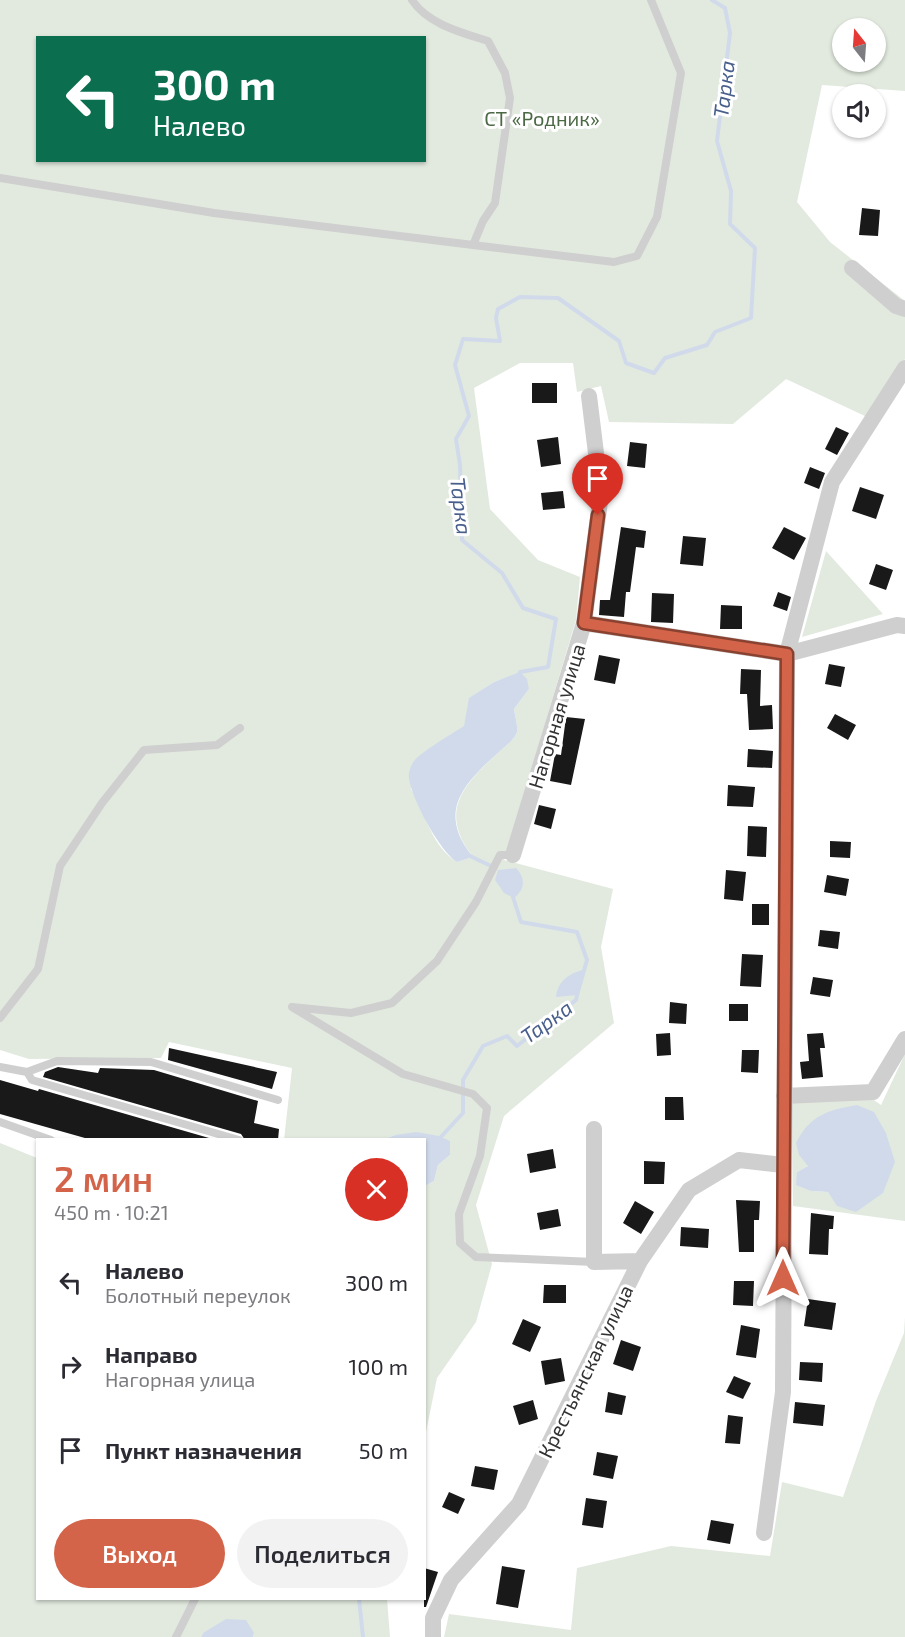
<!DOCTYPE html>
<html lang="ru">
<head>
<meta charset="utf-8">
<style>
  :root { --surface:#fff; --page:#f2f2f3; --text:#2b2b33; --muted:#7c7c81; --accent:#d3644a }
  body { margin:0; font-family:"Exo 2",sans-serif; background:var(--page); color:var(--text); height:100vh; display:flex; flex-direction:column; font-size:22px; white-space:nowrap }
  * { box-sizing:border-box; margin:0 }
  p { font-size:20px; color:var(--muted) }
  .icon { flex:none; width:33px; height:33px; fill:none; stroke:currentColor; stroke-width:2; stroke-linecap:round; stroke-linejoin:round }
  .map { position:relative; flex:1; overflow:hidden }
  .drawer { position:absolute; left:36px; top:1138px; width:390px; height:462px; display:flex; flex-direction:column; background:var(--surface); border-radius:0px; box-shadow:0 2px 4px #0004 }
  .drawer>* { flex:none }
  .guide { position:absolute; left:36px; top:36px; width:390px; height:126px; border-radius:0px; box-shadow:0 2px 4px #0004; background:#0b6e4f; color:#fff; overflow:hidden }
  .needle { width:39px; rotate:343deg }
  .tools { position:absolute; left:832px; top:18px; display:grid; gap:12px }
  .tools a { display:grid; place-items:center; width:54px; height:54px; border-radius:50%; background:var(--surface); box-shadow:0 2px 4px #0004; font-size:30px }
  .pin { position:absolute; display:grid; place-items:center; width:51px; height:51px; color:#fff; margin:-62px -26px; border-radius:50% 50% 50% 0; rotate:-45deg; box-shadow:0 0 6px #0007 }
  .pin .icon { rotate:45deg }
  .me { position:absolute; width:66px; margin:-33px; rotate:0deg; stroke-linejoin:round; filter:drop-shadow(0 0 4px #0008) }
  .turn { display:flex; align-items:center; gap:21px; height:126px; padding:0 18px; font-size:27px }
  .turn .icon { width:78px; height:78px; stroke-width:2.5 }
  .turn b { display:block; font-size:42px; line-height:51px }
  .round { display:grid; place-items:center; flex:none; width:63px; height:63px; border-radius:32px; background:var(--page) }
  .summary { display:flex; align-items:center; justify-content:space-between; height:102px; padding:0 18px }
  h1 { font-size:36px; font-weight:600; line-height:45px; color:var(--accent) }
  .action { display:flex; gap:12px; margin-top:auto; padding:12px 18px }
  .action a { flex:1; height:69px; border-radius:36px; background:var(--accent); color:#fff; font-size:24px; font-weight:600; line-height:69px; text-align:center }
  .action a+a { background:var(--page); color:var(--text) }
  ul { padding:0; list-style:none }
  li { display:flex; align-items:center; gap:18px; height:84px; padding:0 18px }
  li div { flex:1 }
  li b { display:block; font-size:22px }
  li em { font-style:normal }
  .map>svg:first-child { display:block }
  .green { fill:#e2eadf; fill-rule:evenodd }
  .water { fill:#d1daea }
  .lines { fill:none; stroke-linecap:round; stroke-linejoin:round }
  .stream { stroke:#d1daea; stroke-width:4 }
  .building { fill:#191919 }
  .service { stroke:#cfcfcf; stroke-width:8 }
  .minor { stroke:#cfcfcf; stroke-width:16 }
  .route-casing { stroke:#894130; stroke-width:15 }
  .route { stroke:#d3644a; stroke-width:10 }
  .labels { text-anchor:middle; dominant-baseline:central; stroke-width:6; stroke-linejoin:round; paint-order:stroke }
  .park-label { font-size:20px; fill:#4b6944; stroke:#fff }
  .street-label { font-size:20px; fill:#323232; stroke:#fff }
  .water-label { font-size:21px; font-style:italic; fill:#485f8c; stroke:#fff }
</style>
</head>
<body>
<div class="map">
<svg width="905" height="1637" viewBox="0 0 905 1637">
  <rect width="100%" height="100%" fill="#fff"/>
  <!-- green -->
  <path class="green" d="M0,0H905V91L822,85L797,202L830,242L905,301V359L867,417L786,379L733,424L609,422L601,386L577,392L573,363H520L474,388L490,509L538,560L580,577L576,620L504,860L613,889L601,947L614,1023L504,1116L476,1205L492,1264L476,1322L437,1378L425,1437V1186L434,1181L438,1165L450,1155L449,1141L395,1135L382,1140H284L292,1068L169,1042L161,1058L29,1059L0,1050ZM843,28H876V62H843ZM38,38H424V160H38ZM505,678L529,689L514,709C515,716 518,726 517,732C514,741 504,747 498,753C463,785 438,812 473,857L457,862C432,847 425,813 411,789L429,751L465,726L470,698L494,682Z
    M826,551L883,614L802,637Z
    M905,1054V1221L793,1206L792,1102L871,1098L881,1105ZM808,1166L856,1212L828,1192L811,1191L797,1172Z
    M0,1143L37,1158L38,1599H387L390,1637H253L254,1633H203L201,1637H0Z
    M905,1317V1637H444L449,1614L571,1630L577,1568L671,1546L770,1556L782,1482L843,1497L876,1401L904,1333Z"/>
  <!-- water -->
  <path class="water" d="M520,672L527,679L529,689L514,709C515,716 518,726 517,732C514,741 504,747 498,753C462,785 437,813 473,857L457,862C440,852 411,798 409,778C408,773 411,765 414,761C421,752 453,733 464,726L469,698L494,682Z
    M516,868C526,878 525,890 514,898L504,893L495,880L498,870Z
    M585,969L577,995L556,997C558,980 569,974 585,969Z
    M857,1105L874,1112L886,1133L895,1162L883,1193L856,1212L837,1206L828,1192L811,1191L796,1185L797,1172L808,1166L799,1155L796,1143C810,1115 828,1110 857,1105Z
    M416,1132L439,1136L450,1141V1155L438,1165L434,1181L425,1186L424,1140H382L395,1135Z
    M226,1619L246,1620L254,1633L253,1637H201L203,1633Z"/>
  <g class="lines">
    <!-- stream -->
    <path class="stream" d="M519,677L520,672L548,667L556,619L523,608L502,573L462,540L460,465L456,439L469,416L455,365L463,339L500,341L496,318L498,309L520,297L558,298L619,341L626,363L654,373L665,358L707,345L715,332L751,318L755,248L730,224L731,191L717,141L730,33L725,8L712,0
      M470,856L493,867
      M438,1140L463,1113V1080L483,1046L507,1036L517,1046L576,1000L577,995L587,960L577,932L521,922L512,894
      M359,1599L363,1637"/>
  </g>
  <!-- building -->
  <path class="building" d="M862,208L880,210L878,236L859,235Z
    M532,383H557V403H532Z
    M836,427L849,433L837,455L825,449Z
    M558,437L561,464L541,467L537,440Z
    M630,442L647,444L645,468L627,466Z
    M810,467L825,473L819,489L804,483Z
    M860,487L884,495L876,519L852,511Z
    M563,491L565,508L543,510L541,493Z
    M621,527L646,531L644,548L636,547L630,592H626L624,617L599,615L600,600H610Z
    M784,527L806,538L794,560L772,548Z
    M683,536L706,538L703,566L680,564Z
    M876,564L893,570L886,590L869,584Z
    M778,592L791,597L787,611L773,606Z
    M652,593L674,594L673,623L651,622Z
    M721,605L742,606V629H720Z
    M599,655L620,659L615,684L594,680Z
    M829,664L845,667L841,687L825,684Z
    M741,669L761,670L760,706L772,705L773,729L749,730L747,694H740Z
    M835,714L856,725L848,740L827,728Z
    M566,717L585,719L571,785L550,781L555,754L561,755Z
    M748,749L773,751L772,768L747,767Z
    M728,785L755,787L753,807L727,806Z
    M539,805L556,809L551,829L534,824Z
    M748,826L767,827L766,857L747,856Z
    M830,841L851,842L850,858L830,857Z
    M726,870L746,872L743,901L724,899Z
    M827,875L849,879L846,896L824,892Z
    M752,904H769V925H752Z
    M820,930L840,932L838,949L818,946Z
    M742,954L763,955L761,987L740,986Z
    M813,977L833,980L830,997L810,994Z
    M670,1002L687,1004L686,1024L669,1023Z
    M729,1004H748V1021H729Z
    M670,1033L671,1055L657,1056L656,1034Z
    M823,1033L825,1048H820L823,1077L802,1079L800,1062L809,1061L807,1034Z
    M169,1048L277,1072L272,1089L168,1060Z
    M742,1050H759L758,1073L741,1072Z
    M58,1067L98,1073L100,1068L154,1070L258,1101L254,1123L279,1129L278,1140H245L241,1134L43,1077L45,1072Z
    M0,1080L38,1091L39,1089L216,1140H92L0,1114Z
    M665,1097H683L684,1120H665Z
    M553,1149L556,1168L530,1173L527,1154Z
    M644,1161L665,1162L664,1184H644Z
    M736,1200L760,1201L759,1220H754V1252H739Z
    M635,1201L654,1212L641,1234L623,1223Z
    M558,1209L561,1226L540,1230L537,1213Z
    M811,1213L834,1216L833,1229H829L828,1255L809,1254Z
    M681,1227L709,1229L708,1248L680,1246Z
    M734,1281H754L753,1306L733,1305Z
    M544,1285H566V1303H543Z
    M808,1299L836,1303L832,1330L804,1326Z
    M523,1319L541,1327L530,1352L512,1344Z
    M741,1325L760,1329L756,1358L736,1355Z
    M621,1340L641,1347L633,1371L613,1364Z
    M561,1358L565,1381L545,1385L541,1361Z
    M800,1362L823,1363L822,1382L799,1380Z
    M734,1376L751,1383L743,1399L726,1392Z
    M608,1392L626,1396L622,1415L605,1412Z
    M533,1400L538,1419L519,1425L513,1406Z
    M795,1402L825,1405L823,1426L793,1423Z
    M728,1415L743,1417L740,1444L725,1443Z
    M597,1452L618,1456L613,1479L593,1475Z
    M475,1466L498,1470L494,1490L471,1486Z
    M449,1492L465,1499L458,1514L442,1507Z
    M586,1498L607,1501L603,1528L582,1525Z
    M711,1520L734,1524L730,1544L707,1540Z
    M502,1566L525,1570L518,1608L496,1604Z
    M424,1568L438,1572L426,1607H424Z"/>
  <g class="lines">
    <!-- service -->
    <path class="service" d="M0,178L214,213L473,245L483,221L495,203L510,98L505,73L488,41C463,33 427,24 412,0
      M473,245L614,262L637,256L657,217L681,73L651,0
      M513,855H500L476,902L437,961L392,1003L351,1013L292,1007L403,1074L473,1094L487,1108L480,1156L459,1214L460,1243L476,1257L594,1262
      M0,1018L38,969L60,866L102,803L144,750L217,745L240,728
      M0,1067L27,1072L32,1080L239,1140
      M27,1072L57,1061L151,1062L278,1100
      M0,1122L51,1140
      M176,1637L195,1599"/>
    <!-- minor -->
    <path class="minor" d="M852,268L896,306L905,309
      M584,623L787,654L897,625L905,626
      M513,855L584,623L601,494L589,396
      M784,1096L873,1092L905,1039
      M594,1129V1262L640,1261
      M764,1533L783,1392L787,654L832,482L905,368
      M433,1637V1618L451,1580L519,1504L640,1261L689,1190L739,1160L783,1165"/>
  </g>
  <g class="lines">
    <!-- route casing -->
    <g class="route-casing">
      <path id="route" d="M598,515L584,623L787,654L783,1278"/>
    </g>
    <!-- route -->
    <use href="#route" class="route"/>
  </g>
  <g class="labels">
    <!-- park labels -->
    <g class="park-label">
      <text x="542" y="118">СТ «Родник»</text>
    </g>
    <!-- street labels -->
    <g class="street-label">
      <text transform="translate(556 716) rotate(-73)">Нагорная улица</text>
      <text transform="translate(585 1371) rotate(-64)">Крестьянская улица</text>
    </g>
    <!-- water labels -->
    <g class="water-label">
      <text transform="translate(723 89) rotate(-83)">Тарка</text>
      <text transform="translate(462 506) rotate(83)">Тарка</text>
      <text transform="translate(546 1021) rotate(-36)">Тарка</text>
    </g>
  </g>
</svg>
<div class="tools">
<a><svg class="needle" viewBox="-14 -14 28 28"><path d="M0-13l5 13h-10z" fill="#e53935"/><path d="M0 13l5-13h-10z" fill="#7c7c81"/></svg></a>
<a><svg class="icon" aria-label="sound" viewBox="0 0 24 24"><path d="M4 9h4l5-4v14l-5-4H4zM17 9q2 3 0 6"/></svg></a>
</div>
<div class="pin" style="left:598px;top:515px;background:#d93025"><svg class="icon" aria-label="arrive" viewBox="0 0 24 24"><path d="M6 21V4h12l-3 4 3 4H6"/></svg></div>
<svg class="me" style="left:783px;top:1278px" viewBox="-20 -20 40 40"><path d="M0-17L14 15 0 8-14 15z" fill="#d3644a" stroke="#fff" stroke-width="4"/></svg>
<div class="guide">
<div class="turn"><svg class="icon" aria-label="left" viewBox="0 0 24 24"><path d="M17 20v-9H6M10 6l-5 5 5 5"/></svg><div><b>300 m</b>Налево</div></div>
</div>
<section class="drawer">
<div class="summary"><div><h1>2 мин</h1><p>450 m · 10:21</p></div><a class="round" style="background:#d93025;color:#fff"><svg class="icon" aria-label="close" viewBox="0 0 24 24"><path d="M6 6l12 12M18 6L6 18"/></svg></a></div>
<ul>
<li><svg class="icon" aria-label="left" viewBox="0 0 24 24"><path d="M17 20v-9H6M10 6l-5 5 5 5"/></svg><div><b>Налево</b><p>Болотный переулок</p></div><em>300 m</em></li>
<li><svg class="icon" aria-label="right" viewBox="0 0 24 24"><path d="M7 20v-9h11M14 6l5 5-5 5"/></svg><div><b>Направо</b><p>Нагорная улица</p></div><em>100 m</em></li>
<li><svg class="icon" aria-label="arrive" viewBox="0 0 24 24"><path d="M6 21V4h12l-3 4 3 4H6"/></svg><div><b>Пункт назначения</b></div><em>50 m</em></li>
</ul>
<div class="action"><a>Выход</a><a>Поделиться</a></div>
</section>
</div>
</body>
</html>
